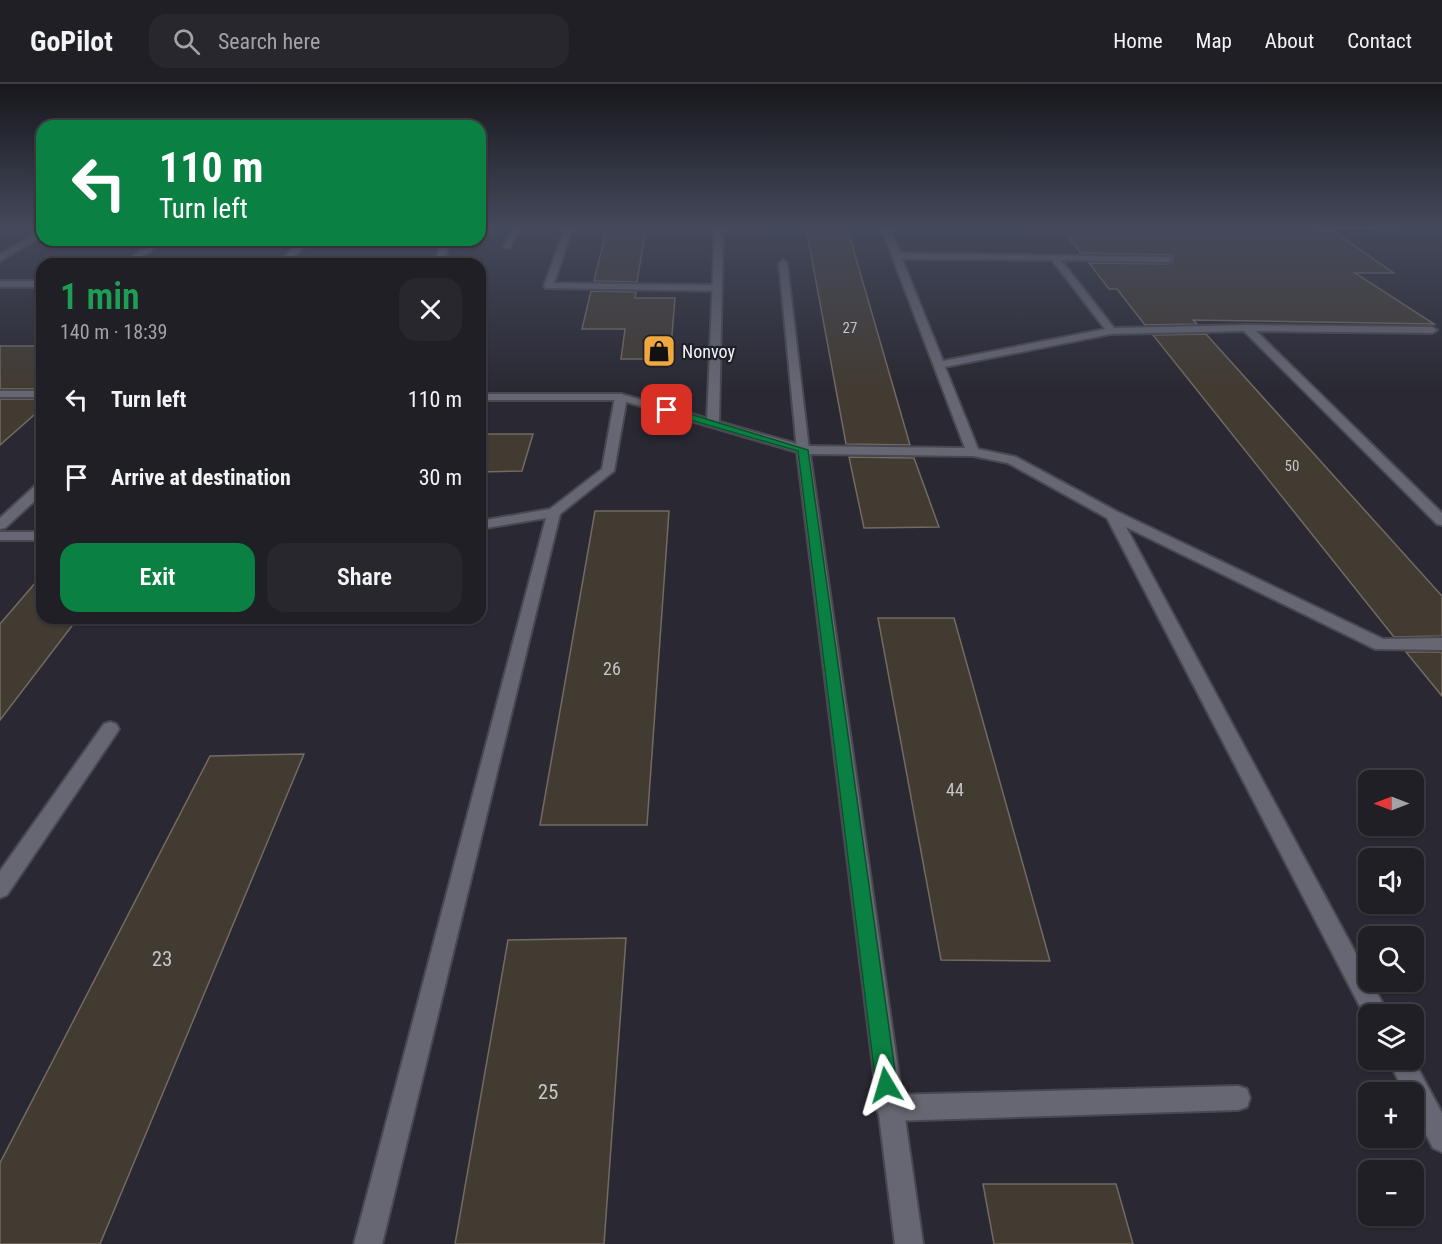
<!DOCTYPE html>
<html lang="en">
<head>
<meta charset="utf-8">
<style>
  :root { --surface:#201f26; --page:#28272e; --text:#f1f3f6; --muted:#a2a2a7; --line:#3d3d43; --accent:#0b8043 }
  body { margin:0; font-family:"Roboto Condensed",sans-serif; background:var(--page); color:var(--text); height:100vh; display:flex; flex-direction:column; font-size:22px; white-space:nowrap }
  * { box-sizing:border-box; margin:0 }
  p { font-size:20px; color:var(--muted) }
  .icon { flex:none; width:33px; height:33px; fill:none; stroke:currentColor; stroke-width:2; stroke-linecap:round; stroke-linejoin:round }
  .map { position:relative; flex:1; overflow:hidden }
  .side { position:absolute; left:36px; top:174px; width:450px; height:366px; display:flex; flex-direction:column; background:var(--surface); border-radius:18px; box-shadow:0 2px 4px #0004,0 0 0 2px var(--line) }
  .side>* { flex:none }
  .banner { position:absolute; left:36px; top:36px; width:450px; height:126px; border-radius:18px; box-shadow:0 2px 4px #0004,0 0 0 2px var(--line); background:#0b8043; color:#fff; overflow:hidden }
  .needle { width:39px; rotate:270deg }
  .fabs { position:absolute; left:1358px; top:686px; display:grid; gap:12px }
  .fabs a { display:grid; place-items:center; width:66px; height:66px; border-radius:12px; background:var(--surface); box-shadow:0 2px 4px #0004,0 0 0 2px var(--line); font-size:30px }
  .pin { position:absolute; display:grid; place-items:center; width:51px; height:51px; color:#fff; margin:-26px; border-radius:12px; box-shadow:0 3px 9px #0006 }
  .me { position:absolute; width:66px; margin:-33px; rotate:353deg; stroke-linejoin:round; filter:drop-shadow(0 0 4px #0008) }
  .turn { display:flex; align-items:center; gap:21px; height:126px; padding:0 24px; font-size:27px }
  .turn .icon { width:78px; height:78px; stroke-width:2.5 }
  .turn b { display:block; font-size:42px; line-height:51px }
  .round { display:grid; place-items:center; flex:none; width:63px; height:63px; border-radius:18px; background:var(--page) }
  .headline { display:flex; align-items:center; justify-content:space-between; height:102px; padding:0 24px }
  h1 { font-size:36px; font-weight:600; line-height:45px; color:#1e9e55 }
  .cta { display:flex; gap:12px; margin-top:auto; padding:12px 24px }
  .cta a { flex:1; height:69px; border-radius:18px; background:var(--accent); color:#fff; font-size:24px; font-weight:600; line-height:69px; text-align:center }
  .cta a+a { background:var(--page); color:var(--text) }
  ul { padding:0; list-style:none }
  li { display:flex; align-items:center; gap:18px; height:78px; padding:0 24px }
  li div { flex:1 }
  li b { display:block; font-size:22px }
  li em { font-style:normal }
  header { display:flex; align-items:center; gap:36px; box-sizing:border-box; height:84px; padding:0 30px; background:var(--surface); border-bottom:2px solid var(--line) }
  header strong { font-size:28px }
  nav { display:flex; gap:33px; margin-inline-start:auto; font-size:21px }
  .search { width:420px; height:54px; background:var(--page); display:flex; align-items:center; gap:15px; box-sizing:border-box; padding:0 21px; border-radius:18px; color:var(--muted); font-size:22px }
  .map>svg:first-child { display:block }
  .building { fill:#423b32; stroke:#736b61; stroke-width:1.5 }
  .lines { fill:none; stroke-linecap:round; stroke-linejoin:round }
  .service-casing { stroke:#494850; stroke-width:4 }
  .minor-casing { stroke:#494850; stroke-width:4 }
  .service { fill:#676773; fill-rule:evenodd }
  .minor { fill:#676773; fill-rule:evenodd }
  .route { fill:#0b8043; stroke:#07532c; stroke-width:1.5 }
  .labels { text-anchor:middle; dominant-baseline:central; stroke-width:4.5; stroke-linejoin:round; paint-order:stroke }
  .far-number-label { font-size:15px; fill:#c6c4c7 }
  .far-poi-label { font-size:18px; fill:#f2f2f9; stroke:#202029; text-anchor:start }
  .number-label { font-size:18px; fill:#c6c4c7 }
  .near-number-label { font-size:21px; fill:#c6c4c7 }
</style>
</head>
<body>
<header>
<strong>GoPilot</strong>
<div class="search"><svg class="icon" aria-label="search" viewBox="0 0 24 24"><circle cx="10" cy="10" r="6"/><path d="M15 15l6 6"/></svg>Search here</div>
<nav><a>Home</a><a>Map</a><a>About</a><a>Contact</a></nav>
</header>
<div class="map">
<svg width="1442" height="1160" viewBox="0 0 1442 1160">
  <rect width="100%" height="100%" fill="#2a2933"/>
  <!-- building -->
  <path class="building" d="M607,143H646L637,198L594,197Z
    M806,143H847L910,361L846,360Z
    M1060,143H1304L1315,147H1333L1394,189H1355L1434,240L1193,236L1197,240L1145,241L1117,205H1109L1089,179L1168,180L1173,178V171L1081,169Z
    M591,207L636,208L635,214H675L670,275H621L625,245H582Z
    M1206,250L1442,512V552L1394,553L1153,251Z
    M0,262H42V305H0Z
    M0,315H42V324L0,361Z
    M480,350H533L522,387L480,388Z
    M849,373L914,374L939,443L864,444Z
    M595,427H669L647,741H540Z
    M42,491V534H78L0,636V540Z
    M878,534H954L1050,877L941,876Z
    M1406,568H1442V612Z
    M304,670L100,1160H0V1079L210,672Z
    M626,854L604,1160H455L508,856Z
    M983,1100H1116L1133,1160H994Z"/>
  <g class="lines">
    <!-- service casing -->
    <g class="service-casing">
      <path id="service" d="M512,143H520L510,164H504Z
        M715,143H723L719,339L713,343L707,339Z
        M155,156H164L133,180H123Z
        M783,176L787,179L809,366L803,370L797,366L779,179Z
        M0,197H42V203H0Z
        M621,310L627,313L614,387L560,430L382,1160H354L546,434L480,445V437L550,425L602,385L615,313Z
        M42,399V410L5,444L0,445V434L37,400Z
        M0,448H42V456H0Z
        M110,638L116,640L119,645L116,650L7,811L0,814V787L104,640Z
        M1238,1002L1247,1005L1250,1014L1247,1023L1238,1026L889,1037L880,1033L876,1024L880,1015L889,1011Z"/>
    </g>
    <!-- minor casing -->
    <g class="minor-casing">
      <path id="minor" d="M565,143H573L554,199L717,201L722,204L717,207L546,204L544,202Z
        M881,143H889L900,169L1171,173V177L1168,178L1061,176L1114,244L1247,241L1432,243L1437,246L1432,249L1256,247L1442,429V441L1437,440L1244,247L1111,250L945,283L978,365L1016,373L1118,428L1383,555L1442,554V566L1375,565L1126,443L1368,892V897H1371L1388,930H1368V938L1107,434L1008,379L973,372L810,370L923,1160H895L797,368L620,316H480V310H621L804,362L965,364ZM902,175L1052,176L1105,245L943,277Z
        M1311,143H1399L1400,144L1396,146L1315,145Z
        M42,146V152L0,177V170Z
        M301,156H310L287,180H278Z
        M442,156H450L443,180H435Z
        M0,307H42V313H0Z
        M1388,975H1413L1442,1029V1068L1433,1064L1413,1025V1008H1404Z"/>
    </g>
    <!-- service -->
    <use href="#service" class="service"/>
    <!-- minor -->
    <use href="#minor" class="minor"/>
  </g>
  <!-- sky -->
  <linearGradient id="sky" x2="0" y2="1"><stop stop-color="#17171c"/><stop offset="0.47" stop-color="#44495b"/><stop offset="1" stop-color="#44495b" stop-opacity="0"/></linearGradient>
  <rect width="1442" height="305" fill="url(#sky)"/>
  <!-- route -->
  <path class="route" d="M663,324H670L808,366L897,1001L894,1008L886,1011L879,1008L876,1001L798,367L663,328Z"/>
  <!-- icons -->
  <defs>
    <g id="shop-square" transform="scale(1.725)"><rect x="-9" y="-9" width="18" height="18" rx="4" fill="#efa73e" stroke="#202029"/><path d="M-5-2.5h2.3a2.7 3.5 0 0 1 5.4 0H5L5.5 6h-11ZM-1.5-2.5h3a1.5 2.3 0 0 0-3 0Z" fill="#111"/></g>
  </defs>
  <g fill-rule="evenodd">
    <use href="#shop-square" x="659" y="267"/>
  </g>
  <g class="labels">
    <!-- far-number labels -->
    <g class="far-number-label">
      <text x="850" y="244">27</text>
      <text x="1292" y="382">50</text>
    </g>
    <!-- far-poi labels -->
    <g class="far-poi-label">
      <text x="682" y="267">Nonvoy</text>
    </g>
    <!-- number labels -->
    <g class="number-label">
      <text x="612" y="584">26</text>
      <text x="955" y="705">44</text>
    </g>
    <!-- near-number labels -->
    <g class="near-number-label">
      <text x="162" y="875">23</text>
      <text x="548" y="1008">25</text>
    </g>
  </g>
</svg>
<div class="fabs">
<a><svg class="needle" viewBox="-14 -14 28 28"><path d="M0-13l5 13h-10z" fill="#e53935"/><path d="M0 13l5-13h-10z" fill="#a2a2a7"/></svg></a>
<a><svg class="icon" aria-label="sound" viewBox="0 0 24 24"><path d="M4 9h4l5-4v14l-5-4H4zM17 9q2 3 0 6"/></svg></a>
<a><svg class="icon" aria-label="search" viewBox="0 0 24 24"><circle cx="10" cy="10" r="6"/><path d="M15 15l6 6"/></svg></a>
<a><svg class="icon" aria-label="layers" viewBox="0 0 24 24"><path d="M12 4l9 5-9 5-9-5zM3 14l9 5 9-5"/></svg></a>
<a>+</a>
<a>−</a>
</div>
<div class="pin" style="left:667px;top:326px;background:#d93025"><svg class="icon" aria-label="arrive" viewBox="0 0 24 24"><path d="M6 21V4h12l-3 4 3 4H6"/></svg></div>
<svg class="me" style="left:886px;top:1001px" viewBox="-20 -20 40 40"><path d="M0-17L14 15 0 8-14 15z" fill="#0b8043" stroke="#fff" stroke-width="4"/></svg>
<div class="banner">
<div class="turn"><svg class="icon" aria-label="left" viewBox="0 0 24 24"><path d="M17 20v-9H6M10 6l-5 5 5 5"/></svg><div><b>110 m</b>Turn left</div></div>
</div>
<section class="side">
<div class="headline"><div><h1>1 min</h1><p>140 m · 18:39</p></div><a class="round"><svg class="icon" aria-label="close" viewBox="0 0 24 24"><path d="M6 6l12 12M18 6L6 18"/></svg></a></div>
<ul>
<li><svg class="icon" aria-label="left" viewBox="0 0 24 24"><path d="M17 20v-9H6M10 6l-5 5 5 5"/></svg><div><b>Turn left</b></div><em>110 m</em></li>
<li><svg class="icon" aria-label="arrive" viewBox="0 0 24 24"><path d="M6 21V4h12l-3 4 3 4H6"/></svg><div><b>Arrive at destination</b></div><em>30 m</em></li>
</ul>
<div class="cta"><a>Exit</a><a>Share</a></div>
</section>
</div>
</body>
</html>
